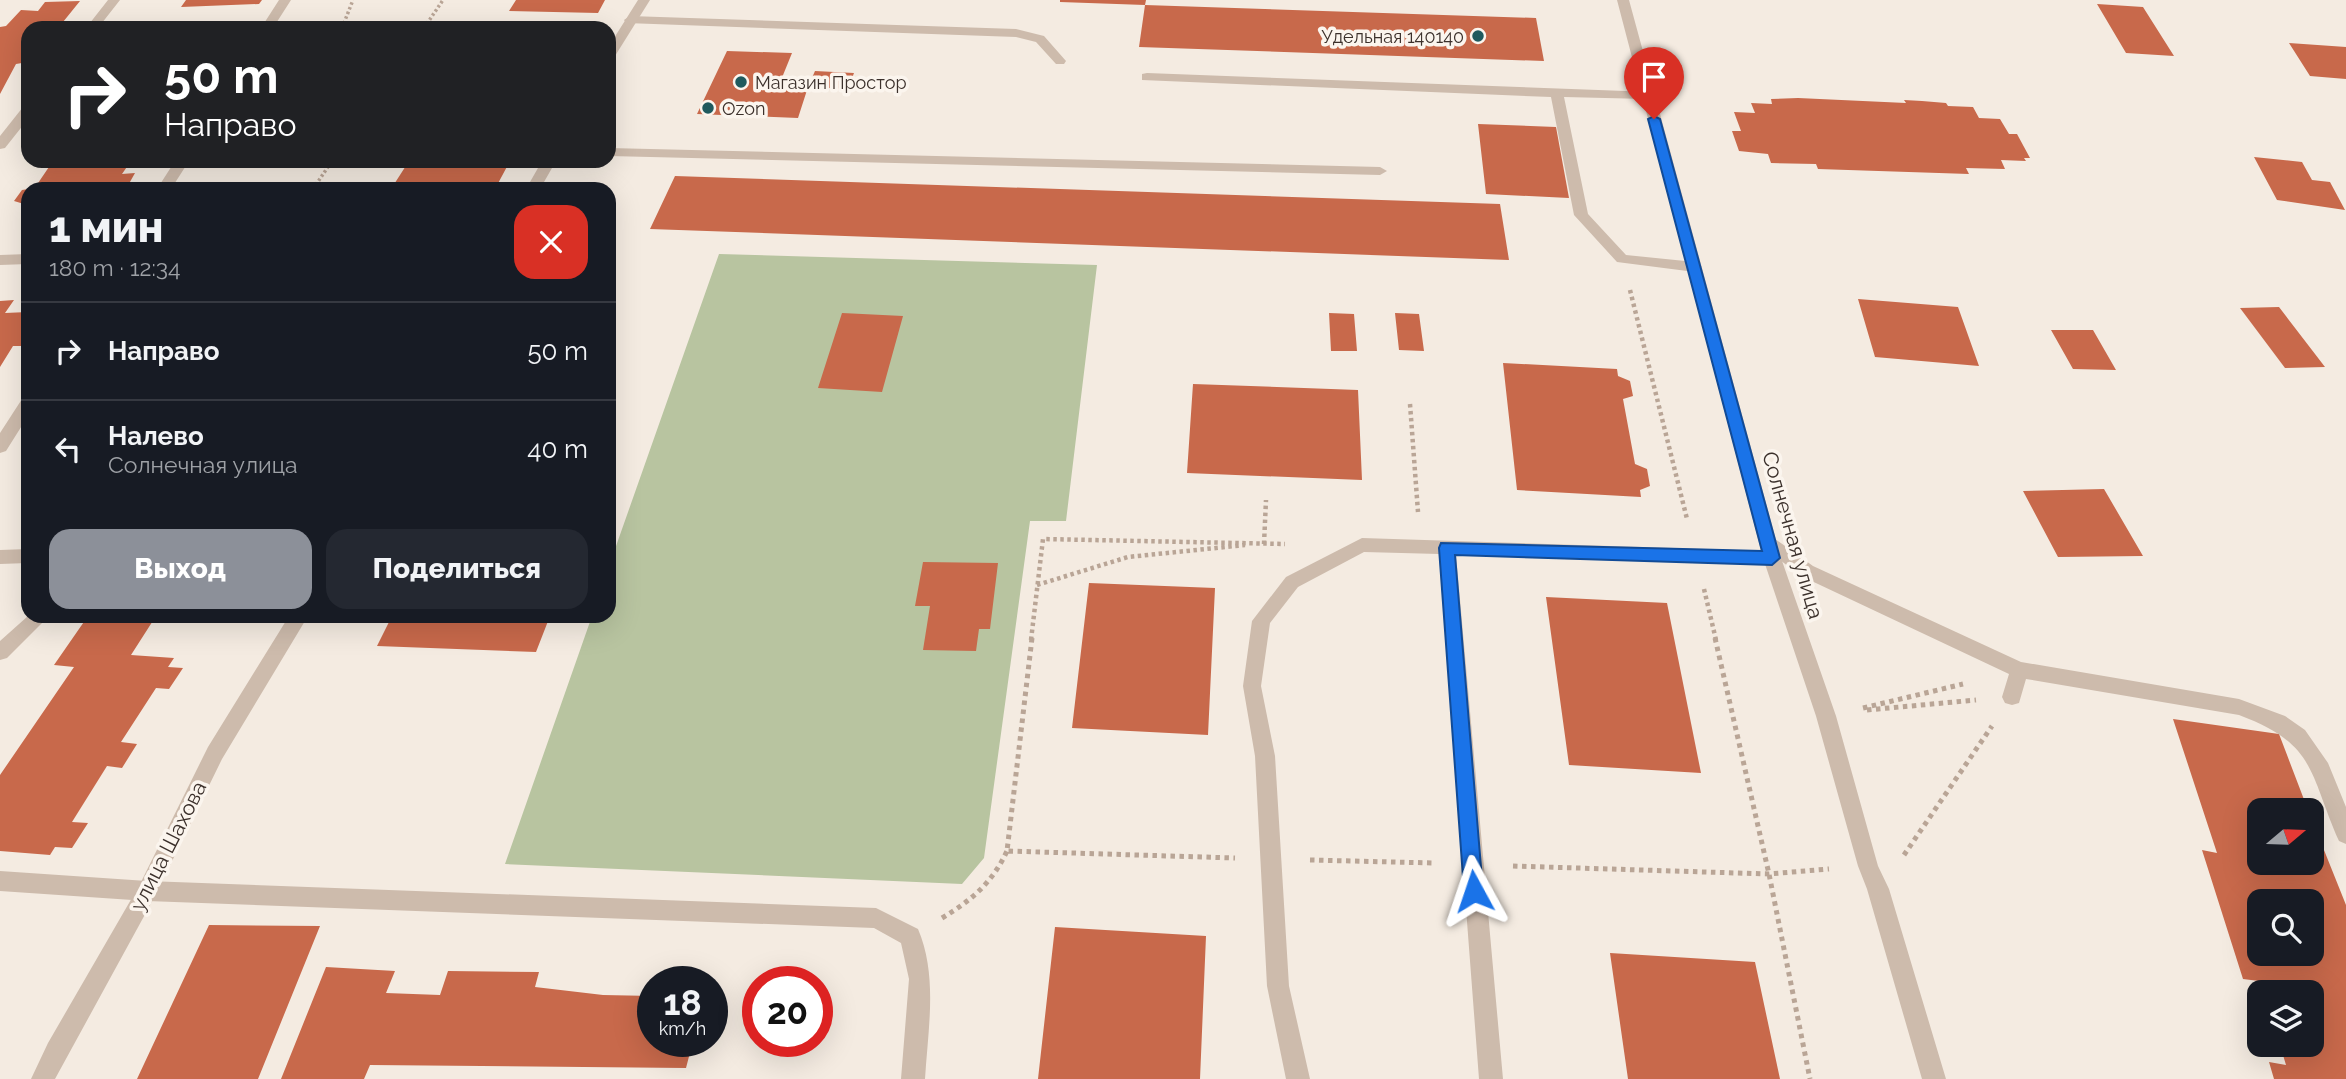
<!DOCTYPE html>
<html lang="ru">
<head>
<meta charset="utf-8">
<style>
  :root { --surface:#171b24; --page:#242831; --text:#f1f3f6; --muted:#9ea1a6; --line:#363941; --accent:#8c9099 }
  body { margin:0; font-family:Raleway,sans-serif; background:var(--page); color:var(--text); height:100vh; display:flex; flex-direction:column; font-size:26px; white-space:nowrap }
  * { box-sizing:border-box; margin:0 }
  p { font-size:23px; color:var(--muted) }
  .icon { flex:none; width:38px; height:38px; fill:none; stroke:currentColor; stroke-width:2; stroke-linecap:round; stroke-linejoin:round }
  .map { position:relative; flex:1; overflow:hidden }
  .sheet { position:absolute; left:21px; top:182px; width:595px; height:441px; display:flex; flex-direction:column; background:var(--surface); border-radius:21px; box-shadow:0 7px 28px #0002 }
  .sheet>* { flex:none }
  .guide { position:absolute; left:21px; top:21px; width:595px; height:147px; border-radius:21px; box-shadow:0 7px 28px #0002; background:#202124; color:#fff; overflow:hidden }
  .needle { width:46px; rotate:71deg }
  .tools { position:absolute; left:2247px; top:798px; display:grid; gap:14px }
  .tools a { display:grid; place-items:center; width:77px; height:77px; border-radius:14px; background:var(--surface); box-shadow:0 7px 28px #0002; font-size:35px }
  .speed { position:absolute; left:637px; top:966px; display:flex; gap:14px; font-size:35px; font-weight:700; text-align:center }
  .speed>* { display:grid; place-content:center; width:91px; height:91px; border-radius:50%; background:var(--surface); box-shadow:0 7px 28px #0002; line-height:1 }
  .speed small { font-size:18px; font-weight:400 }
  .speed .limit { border:10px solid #d22; background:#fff; color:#111 }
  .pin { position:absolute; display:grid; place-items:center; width:60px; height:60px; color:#fff; margin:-72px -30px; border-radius:50% 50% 50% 0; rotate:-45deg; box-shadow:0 0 7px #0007 }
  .pin .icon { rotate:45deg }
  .me { position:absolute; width:77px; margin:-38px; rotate:355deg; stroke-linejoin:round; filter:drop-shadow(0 0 5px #0008) }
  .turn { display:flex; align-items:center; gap:24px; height:147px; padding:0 28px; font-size:32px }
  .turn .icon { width:91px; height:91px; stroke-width:2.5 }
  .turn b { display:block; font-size:49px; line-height:60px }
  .round { display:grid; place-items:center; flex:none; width:74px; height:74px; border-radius:21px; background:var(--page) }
  .overview { display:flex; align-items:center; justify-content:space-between; height:119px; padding:0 28px }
  h1 { font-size:42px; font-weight:800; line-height:52px }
  .primary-button { display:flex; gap:14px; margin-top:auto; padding:14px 28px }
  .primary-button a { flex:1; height:80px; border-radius:21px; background:var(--accent); color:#fff; font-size:28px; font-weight:800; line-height:80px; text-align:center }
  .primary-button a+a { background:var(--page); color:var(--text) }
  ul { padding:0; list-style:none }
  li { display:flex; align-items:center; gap:21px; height:98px; padding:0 28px; border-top:2px solid var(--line) }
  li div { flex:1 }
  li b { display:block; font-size:26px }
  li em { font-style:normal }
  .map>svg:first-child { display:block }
  .green { fill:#b8c4a0 }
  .building { fill:#c8694b; fill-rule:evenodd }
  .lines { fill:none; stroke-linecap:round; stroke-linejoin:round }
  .path-far2 { stroke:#b9a596; stroke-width:3.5; stroke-dasharray:2.5 2.5; stroke-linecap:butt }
  .path-far1 { stroke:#b9a596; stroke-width:4.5; stroke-dasharray:3.5 3.5; stroke-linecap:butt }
  .path { stroke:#b9a596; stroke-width:5; stroke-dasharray:4.5 4.5; stroke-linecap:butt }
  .lane { fill:#cdbbac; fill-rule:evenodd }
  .street { fill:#cdbbac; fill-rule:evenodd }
  .route { fill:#1a73e8; stroke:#114b97; stroke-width:2 }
  .poi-dot { fill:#1f5a5e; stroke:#fbf5ee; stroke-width:2.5 }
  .labels { text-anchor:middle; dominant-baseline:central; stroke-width:7; stroke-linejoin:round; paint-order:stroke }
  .far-poi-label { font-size:18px; fill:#3b302b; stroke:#fbf5ee; text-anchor:start }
  .street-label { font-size:21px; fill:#3b302b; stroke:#fbf5ee }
</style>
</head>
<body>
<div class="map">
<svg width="2346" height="1079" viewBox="0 0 2346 1079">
  <rect width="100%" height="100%" fill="#f4ebe1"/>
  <!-- green -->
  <path class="green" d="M719,254L1097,265L1066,521H1030L984,858L962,884L505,864L592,616H609V566Z"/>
  <!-- building -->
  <path class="building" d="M186,0H262L259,4L181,7Z
    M516,0H605L598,13L509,11Z
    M1060,0H1146L1145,5L1536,18L1544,61L1139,47L1145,5L1060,2Z
    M80,1L63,22L28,28V45L24,52H28V62L16,64L0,94V27L6,26L21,10L38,11L45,2Z
    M2097,4L2143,7L2174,56L2126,53Z
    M2289,43L2346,47V79L2310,76Z
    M727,51L792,53L779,85L808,87L798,118L697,114Z
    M815,71L854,73L848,89L808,87Z
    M1798,98L1906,103L1904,100L1922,101L1946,103L1948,106L1973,107L1979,118L2000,119L2009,134H2017L2030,158H2024L2026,161L2001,160L2005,169L1966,168L1969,174L1818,169L1816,164L1771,163L1768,154L1739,151L1732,131H1741L1734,112L1755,113L1751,103L1772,104L1771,99Z
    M1478,124L1556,127L1569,198L1486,194Z
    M2254,157L2302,162L2312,180L2330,182L2345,210L2277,200Z
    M53,161H131L122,174L135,173L126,189H34Z
    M409,161H510L495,189H391Z
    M675,176L1500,204L1509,260L650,229Z
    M28,189V208H21L24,204L14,201L22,190Z
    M1858,299L1958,307L1979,366L1875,357Z
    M14,300L5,313L28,312V342L26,346H13L0,367V301Z
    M2279,307L2325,367L2285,368L2240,308Z
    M842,313L903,316L882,392L818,388Z
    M1329,313L1354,314L1357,351H1331Z
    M1395,313L1419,314L1424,351L1399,350Z
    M2051,330H2093L2116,370L2073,369Z
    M1503,363L1617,369L1618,376L1630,381L1633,396L1623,399L1635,464L1647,469L1650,486L1640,490L1641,497L1517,490Z
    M1193,384L1358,390L1362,480L1187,473Z
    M2104,489L2143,556L2058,557L2023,491Z
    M923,562L998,563L990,629H979L976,651L923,650L930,606H915Z
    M1089,583L1215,588L1208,735L1072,728Z
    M1546,597L1667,603L1701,773L1569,765Z
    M88,616H156L131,655L174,658L168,667L183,668L169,689L156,688L121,742L137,744L122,768L107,766L72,822L88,823L72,848L55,847L50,855L0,851V775L74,667L54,665Z
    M392,616H550L536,652L377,646Z
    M2173,719L2279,734L2308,810H2259V863H2312V820L2346,905V1079H2274L2269,1062L2286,1065L2280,1045H2312V992H2262L2259,981L2243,979L2202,850L2217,853ZM2259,901H2312V954H2259Z
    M209,925L320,926L258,1079H137Z
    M1055,927L1206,936L1200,1079H1038Z
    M1610,953L1755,962L1780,1079H1628Z
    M326,967L395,971L386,993L440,995L448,971L539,972L535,987L603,995L653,996V1041H693L686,1068L370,1065L364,1079H281Z
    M712,997H722L716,1033H712Z"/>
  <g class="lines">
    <!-- path-far2 -->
    <path class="path-far2" d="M342,28L353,0
      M424,28L443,0
      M313,189L332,161"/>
    <!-- path-far1 -->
    <path class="path-far1" d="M1630,290L1687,519
      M1410,404L1418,512
      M1264,544L1266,500
      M1037,585L1128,557L1245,545
      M1704,589L1716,640
      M1031,640L1043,539L1285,544"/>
    <!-- path -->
    <path class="path" d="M1032,638L1007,851L1235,858
      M1715,638L1769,874L1810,1079
      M1863,708L1963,684
      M1867,710L1976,700
      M1904,855L1992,726
      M1310,860L1434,863
      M1513,866L1769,874L1829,869
      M942,918C972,900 992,883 1007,851"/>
    <!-- lane -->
    <path class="lane" d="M279,0H291L273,28H261Z
      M630,16L1016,29L1044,36L1066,61L1064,64H1056L1036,42L1016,37L626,23L624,20Z
      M1147,73L1652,92V98L1647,99L1564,97L1588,214L1626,255L1695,262L1702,267L1695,272L1617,262L1574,215L1551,97L1142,80V74Z
      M609,148L1380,167L1387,171L1380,175L609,156Z
      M175,161H189L171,189H157Z
      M28,254V264L0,265V255Z
      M28,397V416L6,451L0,453V433L22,399Z
      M1768,534L1813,566L2021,662L2239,699L2285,716L2305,730L2328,763L2346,807V844L2339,841C2309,774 2317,744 2239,715L2026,679L2019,703L2012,705L2005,703L2002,697L2009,674L1801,576L1780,560L1772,565L1456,555L1503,1079H1479L1439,554L1364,552L1298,587L1270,623L1261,686L1275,756L1289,986L1310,1079H1286L1267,986L1255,756L1243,686L1252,621L1286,577L1362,538L1768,551L1759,541L1762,536Z
      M28,549V563L0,564V550Z
      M28,616H49L7,658L0,660V641Z
      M0,871L147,881L876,908L918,929C938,976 928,1029 925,1079H901L909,979L901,943L874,928L147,901L0,891Z"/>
    <!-- street -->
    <path class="street" d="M108,0H120L98,28H86Z
      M638,0H650L615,56L609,60V46Z
      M1617,0H1629L1781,558L1836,716L1878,866L1889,889L1946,1079H1922L1867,889L1858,866L1816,716L1763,558Z
      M28,106V119L5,148L0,149V136L23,107Z
      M542,161H556L540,189H526Z
      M289,616H308L222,759L154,898L55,1079H31L48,1043L140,884L208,747Z"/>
  </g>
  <!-- route -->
  <path class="route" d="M1654,116L1660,119L1780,558L1772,565L1455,555L1483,891L1480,898L1474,900L1467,898L1464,891L1439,548L1441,543L1762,551L1648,119Z"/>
  <!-- markers -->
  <g class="poi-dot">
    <circle cx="1478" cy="36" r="7"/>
    <circle cx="741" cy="82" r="7"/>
    <circle cx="708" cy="108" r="7"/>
  </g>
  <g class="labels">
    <!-- far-poi labels -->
    <g class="far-poi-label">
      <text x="1464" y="36" text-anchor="end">Удельная 140140</text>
      <text x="755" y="82">Магазин Простор</text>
      <text x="722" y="108">Ozon</text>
    </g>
    <!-- street labels -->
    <g class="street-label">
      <text transform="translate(1793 535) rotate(74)">Солнечная улица</text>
      <text transform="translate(168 846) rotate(-63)">улица Шахова</text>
    </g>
  </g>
</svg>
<div class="tools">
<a><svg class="needle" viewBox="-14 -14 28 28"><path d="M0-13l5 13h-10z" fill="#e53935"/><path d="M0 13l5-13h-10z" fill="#9ea1a6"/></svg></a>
<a><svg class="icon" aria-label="search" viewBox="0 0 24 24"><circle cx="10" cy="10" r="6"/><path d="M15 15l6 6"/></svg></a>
<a><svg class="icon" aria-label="layers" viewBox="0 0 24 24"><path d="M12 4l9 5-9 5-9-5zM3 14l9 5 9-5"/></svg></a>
</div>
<div class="speed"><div>18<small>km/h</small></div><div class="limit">20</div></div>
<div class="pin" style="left:1654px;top:119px;background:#d93025"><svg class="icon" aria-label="arrive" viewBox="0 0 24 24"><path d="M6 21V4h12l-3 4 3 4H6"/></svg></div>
<svg class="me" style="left:1474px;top:891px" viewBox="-20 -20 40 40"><path d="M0-17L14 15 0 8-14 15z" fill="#1a73e8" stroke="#fff" stroke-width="4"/></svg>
<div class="guide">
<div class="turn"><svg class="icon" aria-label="right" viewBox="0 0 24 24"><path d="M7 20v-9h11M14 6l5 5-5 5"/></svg><div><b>50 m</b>Направо</div></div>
</div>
<section class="sheet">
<div class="overview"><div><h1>1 мин</h1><p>180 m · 12:34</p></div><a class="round" style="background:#d93025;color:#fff"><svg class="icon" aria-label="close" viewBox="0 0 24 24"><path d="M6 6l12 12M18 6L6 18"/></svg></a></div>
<ul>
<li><svg class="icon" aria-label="right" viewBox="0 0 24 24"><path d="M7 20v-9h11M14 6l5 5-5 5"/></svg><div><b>Направо</b></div><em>50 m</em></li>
<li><svg class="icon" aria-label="left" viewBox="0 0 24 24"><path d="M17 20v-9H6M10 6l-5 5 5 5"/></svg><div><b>Налево</b><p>Солнечная улица</p></div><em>40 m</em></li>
</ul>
<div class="primary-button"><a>Выход</a><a>Поделиться</a></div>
</section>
</div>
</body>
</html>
